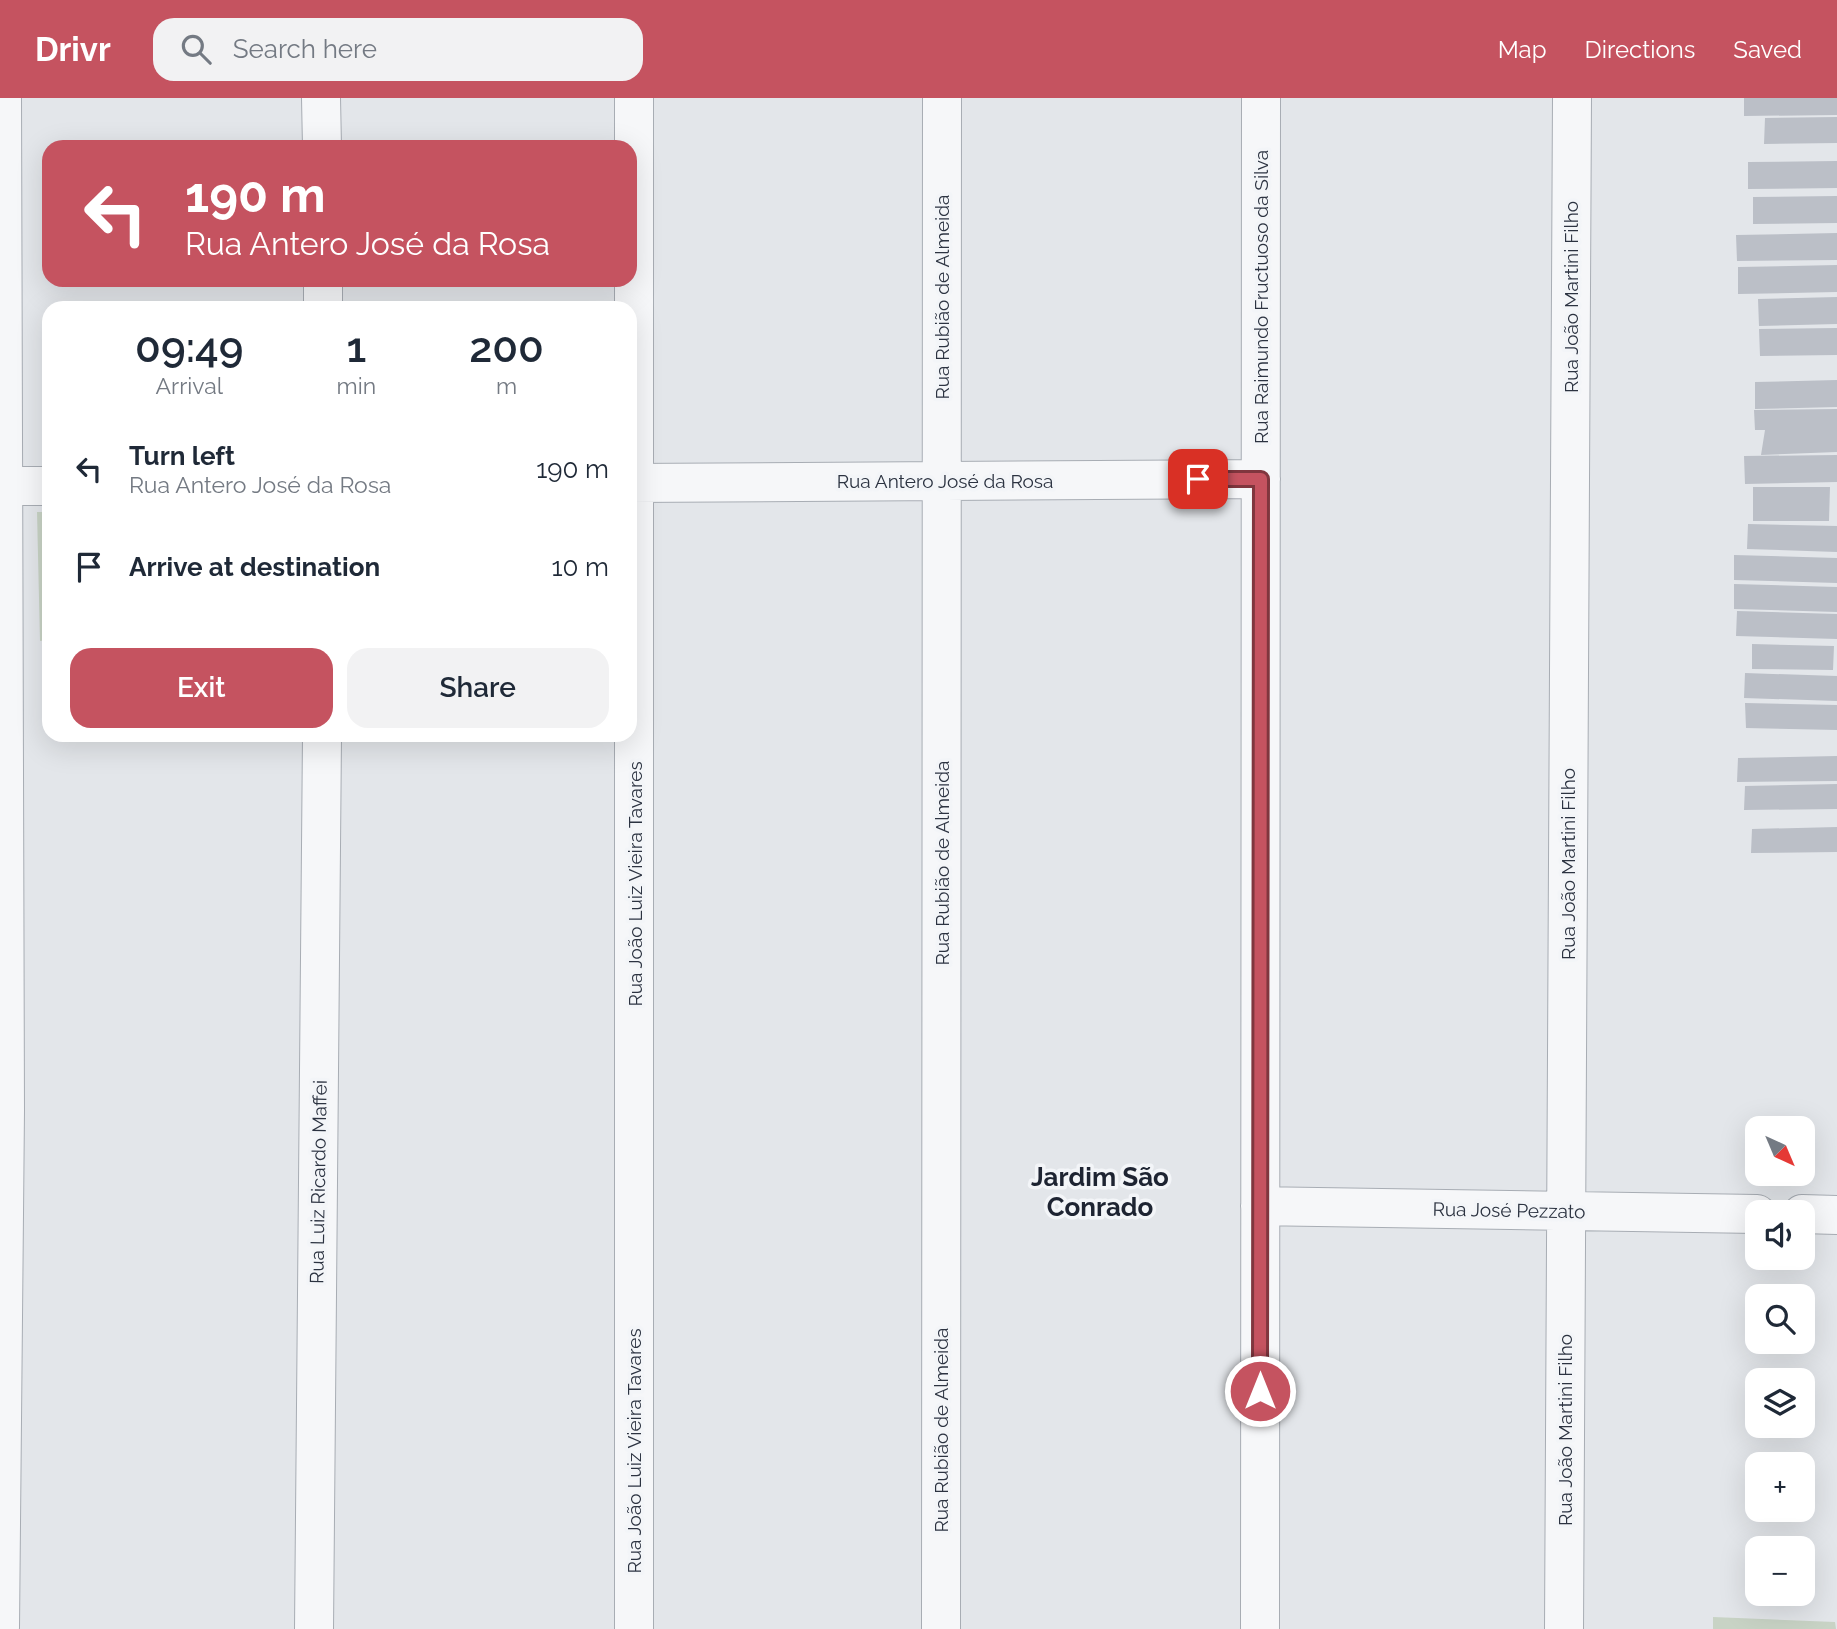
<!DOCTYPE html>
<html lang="en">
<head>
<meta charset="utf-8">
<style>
  :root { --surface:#fff; --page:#f2f2f3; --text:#1f2937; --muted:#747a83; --accent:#c55360 }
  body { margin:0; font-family:Raleway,sans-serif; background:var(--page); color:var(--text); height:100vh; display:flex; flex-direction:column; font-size:26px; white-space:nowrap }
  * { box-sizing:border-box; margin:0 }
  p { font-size:23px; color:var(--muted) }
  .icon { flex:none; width:38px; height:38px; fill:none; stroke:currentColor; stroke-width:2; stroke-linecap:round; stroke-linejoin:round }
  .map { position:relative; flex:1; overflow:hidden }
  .panel { position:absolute; left:42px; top:203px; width:595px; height:441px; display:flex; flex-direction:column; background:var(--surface); border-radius:21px; box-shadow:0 7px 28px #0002 }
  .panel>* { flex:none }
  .hud { position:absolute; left:42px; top:42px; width:595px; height:147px; border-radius:21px; box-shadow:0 7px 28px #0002; background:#c55360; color:#fff; overflow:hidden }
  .needle { width:46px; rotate:136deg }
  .controls { position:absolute; left:1745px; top:1018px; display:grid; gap:14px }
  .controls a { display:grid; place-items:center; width:70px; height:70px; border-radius:14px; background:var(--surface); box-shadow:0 7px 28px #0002; font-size:35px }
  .pin { position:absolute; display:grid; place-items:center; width:60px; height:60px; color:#fff; margin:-30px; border-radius:14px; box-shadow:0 4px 10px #0006 }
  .me { position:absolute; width:77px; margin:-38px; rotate:0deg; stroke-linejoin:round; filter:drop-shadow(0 0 5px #0008) }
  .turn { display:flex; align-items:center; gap:24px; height:147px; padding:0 28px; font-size:32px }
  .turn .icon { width:91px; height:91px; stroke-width:2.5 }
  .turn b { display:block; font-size:49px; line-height:60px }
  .eta { display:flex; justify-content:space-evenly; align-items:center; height:119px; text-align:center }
  .eta b { font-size:42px; font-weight:600; line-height:49px }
  .button { display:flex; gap:14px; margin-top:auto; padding:14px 28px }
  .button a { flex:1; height:80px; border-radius:21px; background:var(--accent); color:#fff; font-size:28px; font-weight:600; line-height:80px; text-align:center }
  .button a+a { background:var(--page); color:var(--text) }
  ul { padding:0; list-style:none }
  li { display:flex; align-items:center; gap:21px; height:98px; padding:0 28px }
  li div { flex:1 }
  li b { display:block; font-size:26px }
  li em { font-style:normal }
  header { display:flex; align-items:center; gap:42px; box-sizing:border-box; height:98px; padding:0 35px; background:var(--accent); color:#fff }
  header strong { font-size:33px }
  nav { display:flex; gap:38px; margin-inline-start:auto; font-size:24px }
  .search { width:490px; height:63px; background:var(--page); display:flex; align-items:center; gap:18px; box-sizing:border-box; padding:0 24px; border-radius:21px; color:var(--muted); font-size:26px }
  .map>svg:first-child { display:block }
  .green { fill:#c8d3c5 }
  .building { fill:#bbbfc7 }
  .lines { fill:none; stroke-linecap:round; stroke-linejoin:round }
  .minor-casing { stroke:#a8adb4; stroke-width:40 }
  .minor { stroke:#f6f7f9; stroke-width:38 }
  .route-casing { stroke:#80363e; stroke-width:18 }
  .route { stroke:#c55360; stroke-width:12 }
  .labels { text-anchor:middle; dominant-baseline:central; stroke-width:7; stroke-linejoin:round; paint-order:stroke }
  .street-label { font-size:19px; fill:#2c3341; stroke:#f3f5f8 }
  .district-label { font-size:26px; font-weight:bold; fill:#1e2432; stroke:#f3f5f8 }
</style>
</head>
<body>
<header>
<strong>Drivr</strong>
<div class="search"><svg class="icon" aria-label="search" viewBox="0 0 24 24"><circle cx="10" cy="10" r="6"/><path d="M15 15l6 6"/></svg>Search here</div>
<nav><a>Map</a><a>Directions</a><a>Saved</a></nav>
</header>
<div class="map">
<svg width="1837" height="1531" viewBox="0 0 1837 1531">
  <rect width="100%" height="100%" fill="#e3e6ea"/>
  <!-- green -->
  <path class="green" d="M37,414H49V542L40,543Z
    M1713,1519L1835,1524L1836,1531H1713Z"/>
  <!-- building -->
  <path class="building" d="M1744,0H1837V17L1744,18Z
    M1837,19V45L1764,46L1765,20Z
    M1837,63V90L1748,91V64Z
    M1837,98V125L1753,126V99Z
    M1837,135V162L1737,163L1736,137Z
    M1837,167V194L1738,196V169Z
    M1837,199V226L1759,228L1758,201Z
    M1837,230V257L1760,258L1759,231Z
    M1837,282V309L1755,311V284Z
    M1837,311V354L1761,357L1765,332H1755L1754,312Z
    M1837,357V384L1745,386L1744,358Z
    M1753,389H1830L1829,423H1753Z
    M1748,426L1837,428V454L1747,451Z
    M1734,457L1837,460V485L1734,482Z
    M1734,486L1837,489V514L1734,511Z
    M1737,513L1837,516V541L1736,538Z
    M1752,546L1834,548L1833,572L1752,571Z
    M1745,575L1837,578V603L1744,600Z
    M1745,605L1837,607V632L1746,630Z
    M1837,658V683L1737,684L1738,660Z
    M1837,686V711L1744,712L1745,688Z
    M1837,729V754L1751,755L1752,731Z"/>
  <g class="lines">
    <!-- minor casing -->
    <g class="minor-casing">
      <path id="minor" d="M321,0L322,49
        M323,182V210
        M630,385L1261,381
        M0,388H49
        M1260,1108L1757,1116
        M1802,1116L1837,1117
        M0,1529L5,1012L2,0
        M314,1531L322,637
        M634,1531V0
        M941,1531L942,0
        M1260,1531L1261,0
        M1564,1531L1572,0"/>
    </g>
    <!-- minor -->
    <use href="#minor" class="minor"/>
  </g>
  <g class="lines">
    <!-- route casing -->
    <g class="route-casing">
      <path id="route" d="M1198,381H1261L1260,1293"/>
    </g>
    <!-- route -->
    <use href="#route" class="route"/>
  </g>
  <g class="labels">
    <!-- street labels -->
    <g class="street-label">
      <text transform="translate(942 199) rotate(-90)">Rua Rubião de Almeida</text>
      <text transform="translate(1261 199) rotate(-90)">Rua Raimundo Fructuoso da Silva</text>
      <text transform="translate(1571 199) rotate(-90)">Rua João Martini Filho</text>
      <text x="945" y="383">Rua Antero José da Rosa</text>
      <text transform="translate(942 765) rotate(-90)">Rua Rubião de Almeida</text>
      <text transform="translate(1568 766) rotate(-90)">Rua João Martini Filho</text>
      <text transform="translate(635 786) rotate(-90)">Rua João Luiz Vieira Tavares</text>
      <text transform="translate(318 1084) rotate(-89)">Rua Luiz Ricardo Maffei</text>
      <text transform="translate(1509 1112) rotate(1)">Rua José Pezzato</text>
      <text transform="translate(941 1332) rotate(-90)">Rua Rubião de Almeida</text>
      <text transform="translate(1565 1332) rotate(-90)">Rua João Martini Filho</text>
      <text transform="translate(634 1353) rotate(-90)">Rua João Luiz Vieira Tavares</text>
    </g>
    <!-- district labels -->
    <g class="district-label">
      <text x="1100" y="1079">Jardim São<tspan x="1100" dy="30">Conrado</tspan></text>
    </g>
  </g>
</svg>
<div class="controls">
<a><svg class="needle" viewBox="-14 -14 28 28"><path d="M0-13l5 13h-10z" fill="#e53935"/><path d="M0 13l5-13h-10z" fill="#747a83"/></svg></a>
<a><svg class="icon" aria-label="sound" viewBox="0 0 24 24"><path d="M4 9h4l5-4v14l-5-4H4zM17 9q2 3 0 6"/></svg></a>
<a><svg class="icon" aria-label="search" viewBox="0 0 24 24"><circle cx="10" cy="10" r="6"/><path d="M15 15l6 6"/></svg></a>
<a><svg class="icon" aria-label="layers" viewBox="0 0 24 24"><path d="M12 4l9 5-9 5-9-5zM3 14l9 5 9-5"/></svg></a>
<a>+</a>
<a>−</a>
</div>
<div class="pin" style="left:1198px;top:381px;background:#d93025"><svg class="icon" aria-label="arrive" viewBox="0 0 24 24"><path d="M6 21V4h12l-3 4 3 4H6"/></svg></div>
<svg class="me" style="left:1260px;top:1293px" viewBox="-20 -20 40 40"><circle r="17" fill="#c55360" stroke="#fff" stroke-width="3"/><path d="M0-11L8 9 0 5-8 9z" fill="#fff"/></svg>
<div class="hud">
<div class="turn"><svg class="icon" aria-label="left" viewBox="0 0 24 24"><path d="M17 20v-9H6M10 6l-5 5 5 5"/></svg><div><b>190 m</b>Rua Antero José da Rosa</div></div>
</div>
<section class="panel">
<div class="eta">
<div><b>09:49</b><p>Arrival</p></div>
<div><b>1</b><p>min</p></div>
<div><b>200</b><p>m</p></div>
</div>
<ul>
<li><svg class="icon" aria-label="left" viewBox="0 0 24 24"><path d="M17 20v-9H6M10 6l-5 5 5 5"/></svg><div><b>Turn left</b><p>Rua Antero José da Rosa</p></div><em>190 m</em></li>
<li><svg class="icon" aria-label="arrive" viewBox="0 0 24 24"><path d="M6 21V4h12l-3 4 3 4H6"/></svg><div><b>Arrive at destination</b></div><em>10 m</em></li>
</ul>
<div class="button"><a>Exit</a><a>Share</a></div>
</section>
</div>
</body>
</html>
